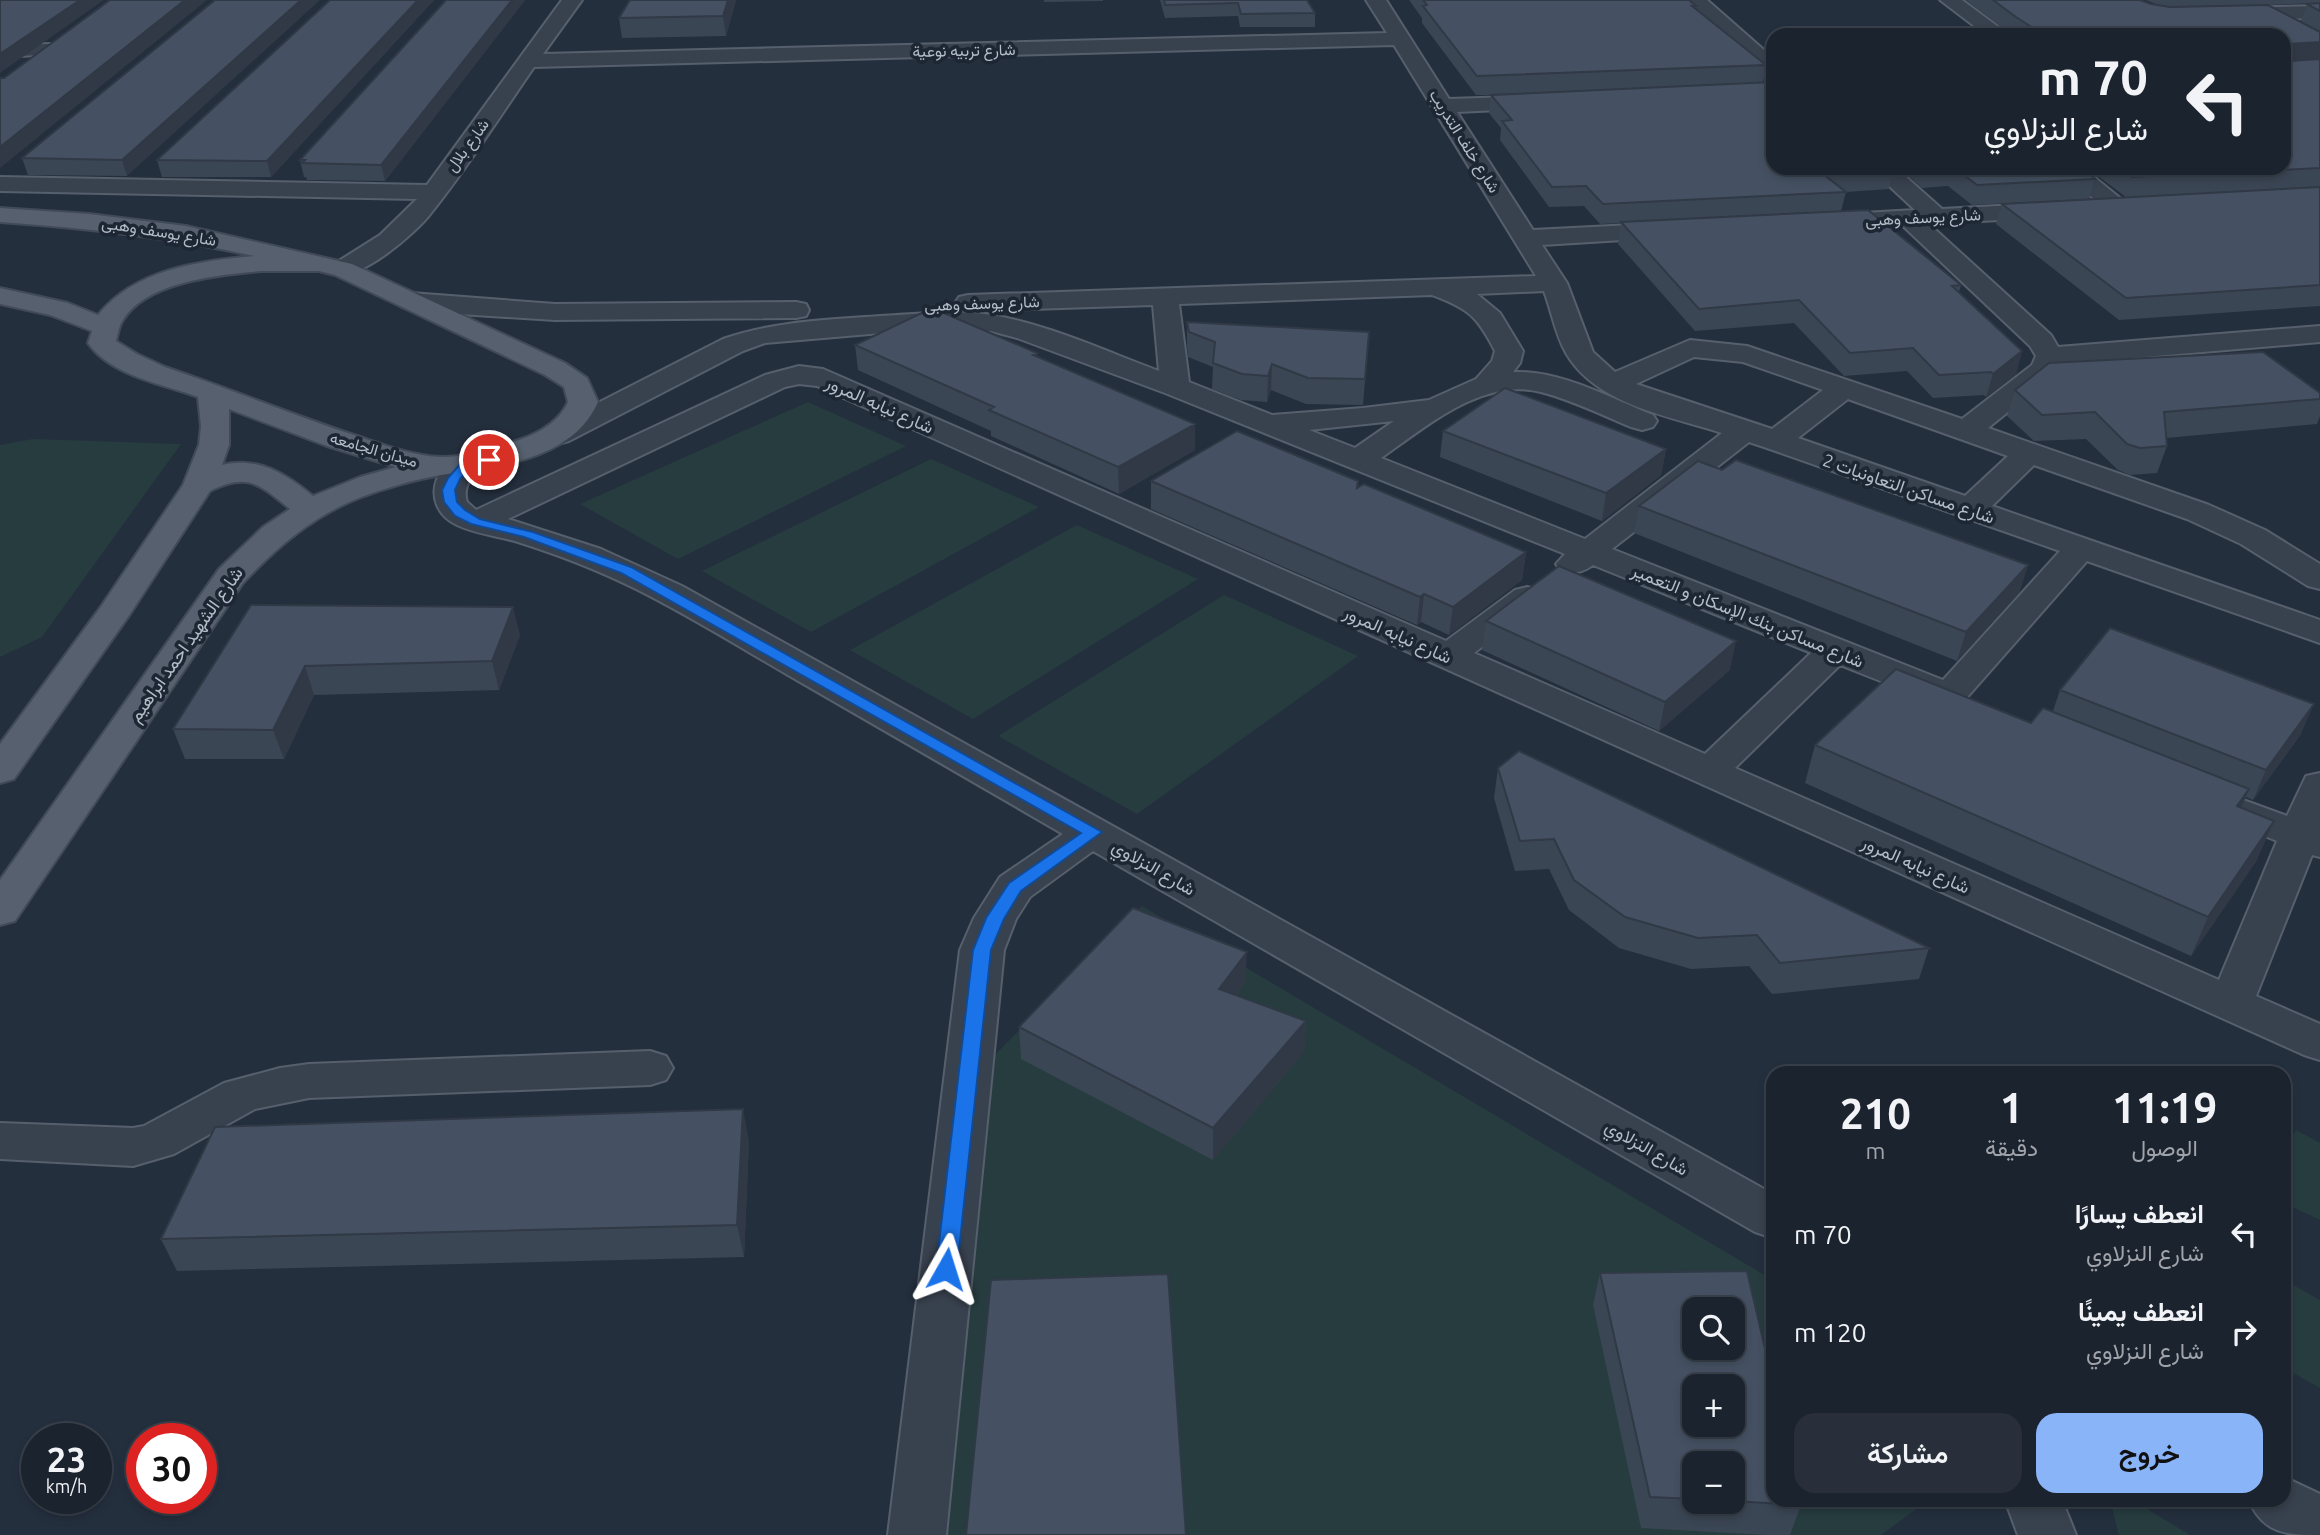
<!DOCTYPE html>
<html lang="ar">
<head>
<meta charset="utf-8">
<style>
  :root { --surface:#1b232e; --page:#282f3a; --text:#f1f3f6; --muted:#a0a4aa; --line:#39404a; --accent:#8ab4f8 }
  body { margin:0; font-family:Ubuntu,Vazirmatn,sans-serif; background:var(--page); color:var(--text); direction:rtl; height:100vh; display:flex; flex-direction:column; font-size:26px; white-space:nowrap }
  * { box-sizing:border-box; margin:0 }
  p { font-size:23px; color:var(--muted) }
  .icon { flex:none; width:38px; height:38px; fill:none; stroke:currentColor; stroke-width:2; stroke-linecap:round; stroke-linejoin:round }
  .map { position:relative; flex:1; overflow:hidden; direction:ltr }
  .sheet { position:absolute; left:1766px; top:1066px; width:525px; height:441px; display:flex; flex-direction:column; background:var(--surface); border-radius:21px; box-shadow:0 4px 10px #0003,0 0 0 2px var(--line); direction:rtl }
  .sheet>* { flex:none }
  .top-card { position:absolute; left:1766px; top:28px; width:525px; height:147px; border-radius:21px; box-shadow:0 4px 10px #0003,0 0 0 2px var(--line); direction:rtl; background:#1b232e; color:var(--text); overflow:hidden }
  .fabs { position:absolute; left:1682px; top:1297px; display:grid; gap:14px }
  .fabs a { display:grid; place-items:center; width:63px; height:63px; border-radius:14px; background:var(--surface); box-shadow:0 4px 10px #0003,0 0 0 2px var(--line); font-size:35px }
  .speed { position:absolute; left:21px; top:1423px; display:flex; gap:14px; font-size:35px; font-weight:700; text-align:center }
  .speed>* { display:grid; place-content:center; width:91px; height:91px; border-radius:50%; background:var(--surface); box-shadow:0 4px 10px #0003,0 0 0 2px var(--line); line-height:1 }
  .speed small { font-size:18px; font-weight:400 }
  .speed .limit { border:10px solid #d22; background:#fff; color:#111 }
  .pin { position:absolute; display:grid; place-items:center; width:60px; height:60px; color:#fff; margin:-30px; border:4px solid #fff; border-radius:50%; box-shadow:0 2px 7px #0007 }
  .me { position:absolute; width:77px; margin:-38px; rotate:6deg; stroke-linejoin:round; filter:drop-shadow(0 0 5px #0008) }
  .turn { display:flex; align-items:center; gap:24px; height:147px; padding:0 28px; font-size:32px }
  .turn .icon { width:91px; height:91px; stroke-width:2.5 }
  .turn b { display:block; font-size:49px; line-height:60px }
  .eta { display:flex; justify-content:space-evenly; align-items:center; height:119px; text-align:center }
  .eta b { font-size:42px; font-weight:600; line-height:49px }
  .button { display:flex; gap:14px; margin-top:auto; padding:14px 28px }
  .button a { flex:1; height:80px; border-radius:21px; background:var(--accent); color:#111; font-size:28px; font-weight:600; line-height:80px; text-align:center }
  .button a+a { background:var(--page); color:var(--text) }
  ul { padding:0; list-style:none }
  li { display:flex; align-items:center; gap:21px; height:98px; padding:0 28px }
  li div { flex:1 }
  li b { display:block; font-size:26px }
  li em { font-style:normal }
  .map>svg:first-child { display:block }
  .green { fill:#263c3f; fill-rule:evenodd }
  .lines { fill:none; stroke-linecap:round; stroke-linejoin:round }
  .minor-casing { stroke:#565f6c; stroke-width:4 }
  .major-casing { stroke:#414a57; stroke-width:4 }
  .minor { fill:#38414e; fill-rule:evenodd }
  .major { fill:#56606e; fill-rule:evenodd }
  .wall { fill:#3b4654; fill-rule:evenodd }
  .shaded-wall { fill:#303945 }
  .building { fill:#455162; stroke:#303945; stroke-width:2; fill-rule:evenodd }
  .route { fill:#1a73e8; stroke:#114b97; stroke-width:2 }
  .labels { text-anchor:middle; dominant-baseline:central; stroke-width:7; stroke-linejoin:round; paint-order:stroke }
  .far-street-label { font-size:16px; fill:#b4bcc9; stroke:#1d2633 }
  .street-label { font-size:18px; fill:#b4bcc9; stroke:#1d2633 }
</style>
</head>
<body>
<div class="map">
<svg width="2320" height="1535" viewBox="0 0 2320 1535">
  <rect width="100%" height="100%" fill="#242f3e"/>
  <!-- green -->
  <path class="green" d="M808,402L906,446L678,559L580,504Z
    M33,439L181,444L42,637L0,657V445Z
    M931,459L1039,507L811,632L702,571Z
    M1077,525L1198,579L973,719L850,650Z
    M1224,595L1358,656L1137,814L998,736Z
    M1142,906L1773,1280V1500H1912L1915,1510L1881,1535H929L981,1069ZM1694,1309H1732V1348H1694ZM1694,1386H1732V1424H1694ZM1694,1463H1732V1502H1694Z
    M2296,1130L2320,1143V1220L2284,1203V1148Z
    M2284,1280L2320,1300V1388L2284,1368Z
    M2110,1500H2132L2190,1535H2119Z"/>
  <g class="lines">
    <!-- minor casing -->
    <g class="minor-casing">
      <path id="minor" d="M562,0H582L543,54L1387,33L1366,0H1386L1449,99L1542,96L1550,97L1553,102L1550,107L1542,108L1457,112L1533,230L1671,223L1680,225L1683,230L1680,235L1671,237L1542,245L1567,283L1593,352L1615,372L1690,340L1747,346L1962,419L2032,365L2036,356L2030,346L1902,225L1829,229L1820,227L1817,222L1820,217L1829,215L1915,210L1870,168H1896L1942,209L2052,203L2061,205L2064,210L2061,215L2052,217L1929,224L2051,335L2058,347L2320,326V342L2061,364L2054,375L1988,428L2209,505L2265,530L2320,564V589L2308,586L2241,544L2187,519L2034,465L1992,506L2320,620V643L2087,561L1962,703L1949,706L1936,703L1840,665L1735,768L2219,980L2277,841L2210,814L2204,805L2210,796L2224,793L2287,816L2306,776L2320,773V857L2312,855L2256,996L2320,1024V1060L2304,1055L817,386L799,384L785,387L508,519L601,549L682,586L1773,1194V1238L1755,1232L1093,851L1030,897L1016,919L1004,950L946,1535H888L960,950L974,918L1000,877L1063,834C972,781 880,728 788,675C738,646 688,615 636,589C598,570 559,555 518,542C498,536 476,534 457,525C415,505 438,449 476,458L480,465C472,478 462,486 467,502L476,510L765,375L799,366L823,369L1446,641L1515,590L1527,587L1539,590L1544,597L1539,604L1474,653L1705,754L1811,653L1593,565C1582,573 1574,574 1561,571L1556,564L1565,554L1165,393L1017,338L991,331L928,329L765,343L743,351L569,441L558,444L547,441L543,435L547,429L723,339C775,321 827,320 881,316C917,314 956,309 992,315C1050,325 1105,351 1159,371L1153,305L968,311L959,309L955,303L959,297L968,295L1536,276L1394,45L534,67C500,116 468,167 431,213C415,234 360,281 334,274L330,269L334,264L380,235L417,199L0,191V177L427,185ZM1544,291C1552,312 1555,334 1566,353C1596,405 1670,416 1722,433L1585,539L1381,458C1426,427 1482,377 1541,392C1572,400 1602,415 1631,427L1642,430L1653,427L1657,421L1653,415C1610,398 1561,370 1513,372L1520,363L1523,351L1500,313L1477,294ZM1432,295C1469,309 1477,316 1495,351L1492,361L1476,379L1429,400L1363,408L1272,415L1189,382L1179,304ZM1694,357L1743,362L1823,390L1772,429L1636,384ZM1848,399L2008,456L1965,496L1798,438ZM1394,421L1355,448L1309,430ZM1749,442L1764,447L2060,551L1943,680L1612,549Z
        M1686,0H1707L1773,58V75L1766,73Z
        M1940,0H1962L2009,35H1986Z
        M2320,6V18L2233,20L2223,14L2233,8Z
        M50,44L57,46L60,50L57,54L0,57V45Z
        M2056,168H2083L2131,207L2128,212L2119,214L2110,212Z
        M411,293L555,304L796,302L806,304L809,310L806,316L796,318L555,320L459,314L402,307L398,301L402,295Z
        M650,1051L666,1056L673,1068L666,1080L650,1085L309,1098L255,1109L174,1154L133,1166L0,1159V1123L133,1128L144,1126L224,1083L280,1068L309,1064Z
        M2284,1477L2320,1494V1535C2287,1535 2263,1534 2249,1500H2284Z
        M2005,1500H2062L2076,1535H2018Z"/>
    </g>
    <!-- major casing -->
    <g class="major-casing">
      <path id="major" d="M0,208L89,214L186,226L352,264L565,363L587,378L598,402C572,461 497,466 441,475C413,480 385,488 359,498C313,516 277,547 243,583L15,921L0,925V880L219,569L263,527L290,509C259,484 248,472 210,491L130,614L14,779L0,783V744L100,608L183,485L199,445L201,426L198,397C163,384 111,376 88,343L92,331L50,315L0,304V288L68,303L98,315C135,269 199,261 254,256C169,237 87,228 0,222ZM261,271H319L335,275L545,375L564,387L568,402C559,422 539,433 519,440C494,449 468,457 441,457C413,456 384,445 357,436C293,415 230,389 165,367L137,354L116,341C118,334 119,325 123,320C147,281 220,275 261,271ZM229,409L327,446L396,467L360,477L313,496C286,474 258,456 222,465L229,445Z"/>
    </g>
    <!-- minor -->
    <use href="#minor" class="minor"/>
    <!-- major -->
    <use href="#major" class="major"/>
  </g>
  <!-- wall -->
  <path class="wall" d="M215,0L127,176L28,175L22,158Z
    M330,0H434L271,177H162L157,160Z
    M446,0H525L385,181L307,180L306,177H304L300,160Z
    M736,0L726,36L622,38L619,18Z
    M1044,0H1103V1L1044,2Z
    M1160,0H1307L1315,13V27H1240L1238,16L1165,18Z
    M1409,0H1689L1696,6V10L1766,65L1763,83L1893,170L1889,189L1846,192L1841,211L1961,285L1959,292L2022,351L2016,374L1986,397L1984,395L1933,398L1907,371L1844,376L1794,323L1695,331L1618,244L1621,223L1600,224L1584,206L1549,207L1500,140L1501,128L1489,113L1491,95H1476L1422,23V18Z
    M1966,0H2140L2151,4L2161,6L2146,0H2320V306L2119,320L1996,224L2002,204L2126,197L2087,168H2284V35H2012ZM2318,3L2307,4L2301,21L2320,32L2269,5Z
    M1900,168H2082L2095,179L2089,199L1972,205L1948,186L1922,188Z
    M1187,322L1369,332L1363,405L1306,404L1271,390L1267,402L1241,400L1212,389L1213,367L1188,357L1187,347Z
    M855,345L1037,353V356L1195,424V450L1119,494L991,436V431L858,370Z
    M2015,390L2320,393V416L2317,424L2166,438L2167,446L2157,473L2130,475L2118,470L2086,439L2034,441L2007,416Z
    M1443,431L1666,449L1661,475L1602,521L1440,457Z
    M1151,481L1357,488L1526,552L1522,580L1449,635L1421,622L1417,625L1151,509Z
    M1639,506L2028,565L2019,593L1957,661L1634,533Z
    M251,605L520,635L499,690L314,695L284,759H185L173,729Z
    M1486,621L1730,670L1659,731L1482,650Z
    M2060,690L2301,734L2253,800L2246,797L2241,808L2257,860L2191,956L1805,783L1815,745L2031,723L2053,711Z
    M1498,768L1929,948L1919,979L1772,994L1749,966L1691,969L1619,948L1569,910L1549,869L1515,871L1494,798Z
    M1245,983L1236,996L1306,1021L1304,1052L1213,1160L1021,1059L1019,1027Z
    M749,1141L744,1257L177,1271L161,1239Z
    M1600,1273L1801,1505L1790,1535H1766L1641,1528L1593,1305ZM1694,1463L1732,1502H1694Z"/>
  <!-- shaded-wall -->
  <path class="shaded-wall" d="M80,0H104L0,73V54Z
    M185,0H207L0,168V147Z
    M301,0H320L127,176L122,160Z
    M418,0H434L271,177L267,161Z
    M512,0H525L385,181L381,165Z
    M728,0H736L726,36L723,16Z
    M2320,42V59L2284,62L2288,44Z
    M2022,351L2016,374L1986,397L1993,374Z
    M1272,364L1271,390L1267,402L1268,376Z
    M1195,424V450L1119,494L1118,467Z
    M1666,449L1661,475L1602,521L1606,493Z
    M1526,552L1522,580L1449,635L1453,607Z
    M2028,565L2019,593L1957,661L1966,632Z
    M1424,594L1421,622L1417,625L1420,597Z
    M513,607L520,635L499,690L492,661Z
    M1736,641L1730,670L1659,731L1665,702Z
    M305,666L314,695L284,759L273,730Z
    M2314,704L2301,734L2253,800L2266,770Z
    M2249,789L2233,827L2237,806Z
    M2274,821L2257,860L2191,956L2208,917Z
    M1247,952L1245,983L1218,1020L1219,989Z
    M1306,1021L1304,1052L1213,1160V1128Z
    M743,1109L749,1141L744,1257L737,1225Z"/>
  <!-- building -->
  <path class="building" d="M0,0H80L0,54Z
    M110,0H185L0,147V78H4Z
    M215,0H301L122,160L22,158Z
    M330,0H418L267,161L157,160Z
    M446,0H512L381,165L302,163L305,160H300Z
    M630,0H728L723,16L619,18Z
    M1164,0H1307L1315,13L1241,14L1238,3L1165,5Z
    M1423,0H1689L1696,6H1692L1766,65L1477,76L1423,6L1427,5Z
    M1993,0H2140L2151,4L2170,7L2268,5L2320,32V42L2288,44V58L2291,61L2320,59V168L2132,177L2119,168H2284V35H2044L2016,17Z
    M2320,3V11L2307,4Z
    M1773,82V168H1892L1893,170L1823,174L1846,192L1603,204L1586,186L1552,187L1502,121L1512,120L1491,95Z
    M1955,168H2082L2095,179L1977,185Z
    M2320,187V285L2126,298L2002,204Z
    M1868,210L1961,285L1952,286L2022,351L1993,374L1991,372L1939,375L1913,348L1850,353L1799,300L1699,309L1621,222Z
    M932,308L1037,353L1033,355L1195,424L1118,467L989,410L994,407L855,345Z
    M1187,322L1369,332L1365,379L1308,378L1272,364L1268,376L1242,374L1213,363L1215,342L1189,332Z
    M2263,352L2320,393V399L2164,412L2167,446L2140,448L2127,444L2095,412L2042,415L2015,390L2049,363Z
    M1505,388L1666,449L1606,493L1443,431Z
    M1237,431L1358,481L1357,488L1364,484L1526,552L1453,607L1424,594L1420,597L1151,481Z
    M1736,460L2028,565L1966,632L1639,506L1698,461L1722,470Z
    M1559,566L1736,641L1665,702L1486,621Z
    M251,605L513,607L492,661L305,666L273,730L173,729Z
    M2110,628L2314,704L2266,770L2060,690Z
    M1896,669L2031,723L2043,708L2249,789L2237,806L2274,821L2208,917L1815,745Z
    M1519,751L1929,948L1780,963L1757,935L1698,938L1625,917L1574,880L1554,839L1520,841L1498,768Z
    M1133,908L1247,952L1219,989L1306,1021L1213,1128L1019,1027Z
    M743,1109L737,1225L161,1239L215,1127Z
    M1747,1271L1773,1383V1500H1800L1801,1505L1732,1501V1463H1694V1499L1650,1497L1600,1273ZM1694,1309H1732V1348H1694ZM1694,1386H1732V1424H1694Z
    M1168,1274L1186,1535H966L991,1280Z"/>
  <!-- route -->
  <path class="route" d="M489,456L495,460L493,463L470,468L460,479L455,490L457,502L465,510L480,519L533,532L631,567L1102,832L1021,891L1004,919L991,950L957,1269L954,1275L946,1278L939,1275L936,1269L973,950L986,918L1009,883L1081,833L621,573L524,537L471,524L455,516L444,502L442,490L448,478L461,463Z"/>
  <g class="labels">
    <!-- far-street labels -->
    <g class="far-street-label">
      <text transform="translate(964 50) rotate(-1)">شارع تربيه نوعية</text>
      <text transform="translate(1465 141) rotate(58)">شارع خلف التدريب</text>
      <text transform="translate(467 145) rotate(-54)">شارع بلال</text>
      <text transform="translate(1923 217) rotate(-3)">شارع يوسف وهبى</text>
      <text transform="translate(159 231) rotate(9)">شارع يوسف وهبى</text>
      <text transform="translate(982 303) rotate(-2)">شارع يوسف وهبى</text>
      <text transform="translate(374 449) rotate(16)">ميدان الجامعه</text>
    </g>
    <!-- street labels -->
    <g class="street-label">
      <text transform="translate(880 404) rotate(24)">شارع نيابه المرور</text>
      <text transform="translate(1909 488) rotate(19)">شارع مساكن التعاونيات 2</text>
      <text transform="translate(1748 615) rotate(22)">شارع مساكن بنك الإسكان و التعمير</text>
      <text transform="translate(1398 634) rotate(24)">شارع نيابه المرور</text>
      <text transform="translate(185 644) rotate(-55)">شارع الشهيد احمد ابراهيم</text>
      <text transform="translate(1916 864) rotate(24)">شارع نيابه المرور</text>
      <text transform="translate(1154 867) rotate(30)">شارع النزلاوي</text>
      <text transform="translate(1647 1147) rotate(30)">شارع النزلاوي</text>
    </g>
  </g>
</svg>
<div class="fabs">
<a><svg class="icon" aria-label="search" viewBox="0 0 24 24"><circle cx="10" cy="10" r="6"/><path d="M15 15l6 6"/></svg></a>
<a>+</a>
<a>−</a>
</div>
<div class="speed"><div>23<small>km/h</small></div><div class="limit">30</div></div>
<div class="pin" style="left:489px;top:460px;background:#d93025"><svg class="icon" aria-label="arrive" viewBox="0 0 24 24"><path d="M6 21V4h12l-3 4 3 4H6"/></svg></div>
<svg class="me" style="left:946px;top:1269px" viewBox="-20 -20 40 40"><path d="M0-17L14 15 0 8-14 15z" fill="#1a73e8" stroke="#fff" stroke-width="4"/></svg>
<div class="top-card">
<div class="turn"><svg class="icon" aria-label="left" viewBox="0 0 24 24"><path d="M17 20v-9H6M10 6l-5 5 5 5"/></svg><div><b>70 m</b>شارع النزلاوي</div></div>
</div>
<section class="sheet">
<div class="eta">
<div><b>11:19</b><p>الوصول</p></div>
<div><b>1</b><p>دقيقة</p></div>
<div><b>210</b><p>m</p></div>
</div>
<ul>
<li><svg class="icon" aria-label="left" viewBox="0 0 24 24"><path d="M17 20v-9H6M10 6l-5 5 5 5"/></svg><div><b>انعطف يسارًا</b><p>شارع النزلاوي</p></div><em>70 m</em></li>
<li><svg class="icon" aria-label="right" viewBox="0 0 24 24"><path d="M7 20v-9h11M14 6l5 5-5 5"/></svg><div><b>انعطف يمينًا</b><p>شارع النزلاوي</p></div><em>120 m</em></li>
</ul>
<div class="button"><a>خروج</a><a>مشاركة</a></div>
</section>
</div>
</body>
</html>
